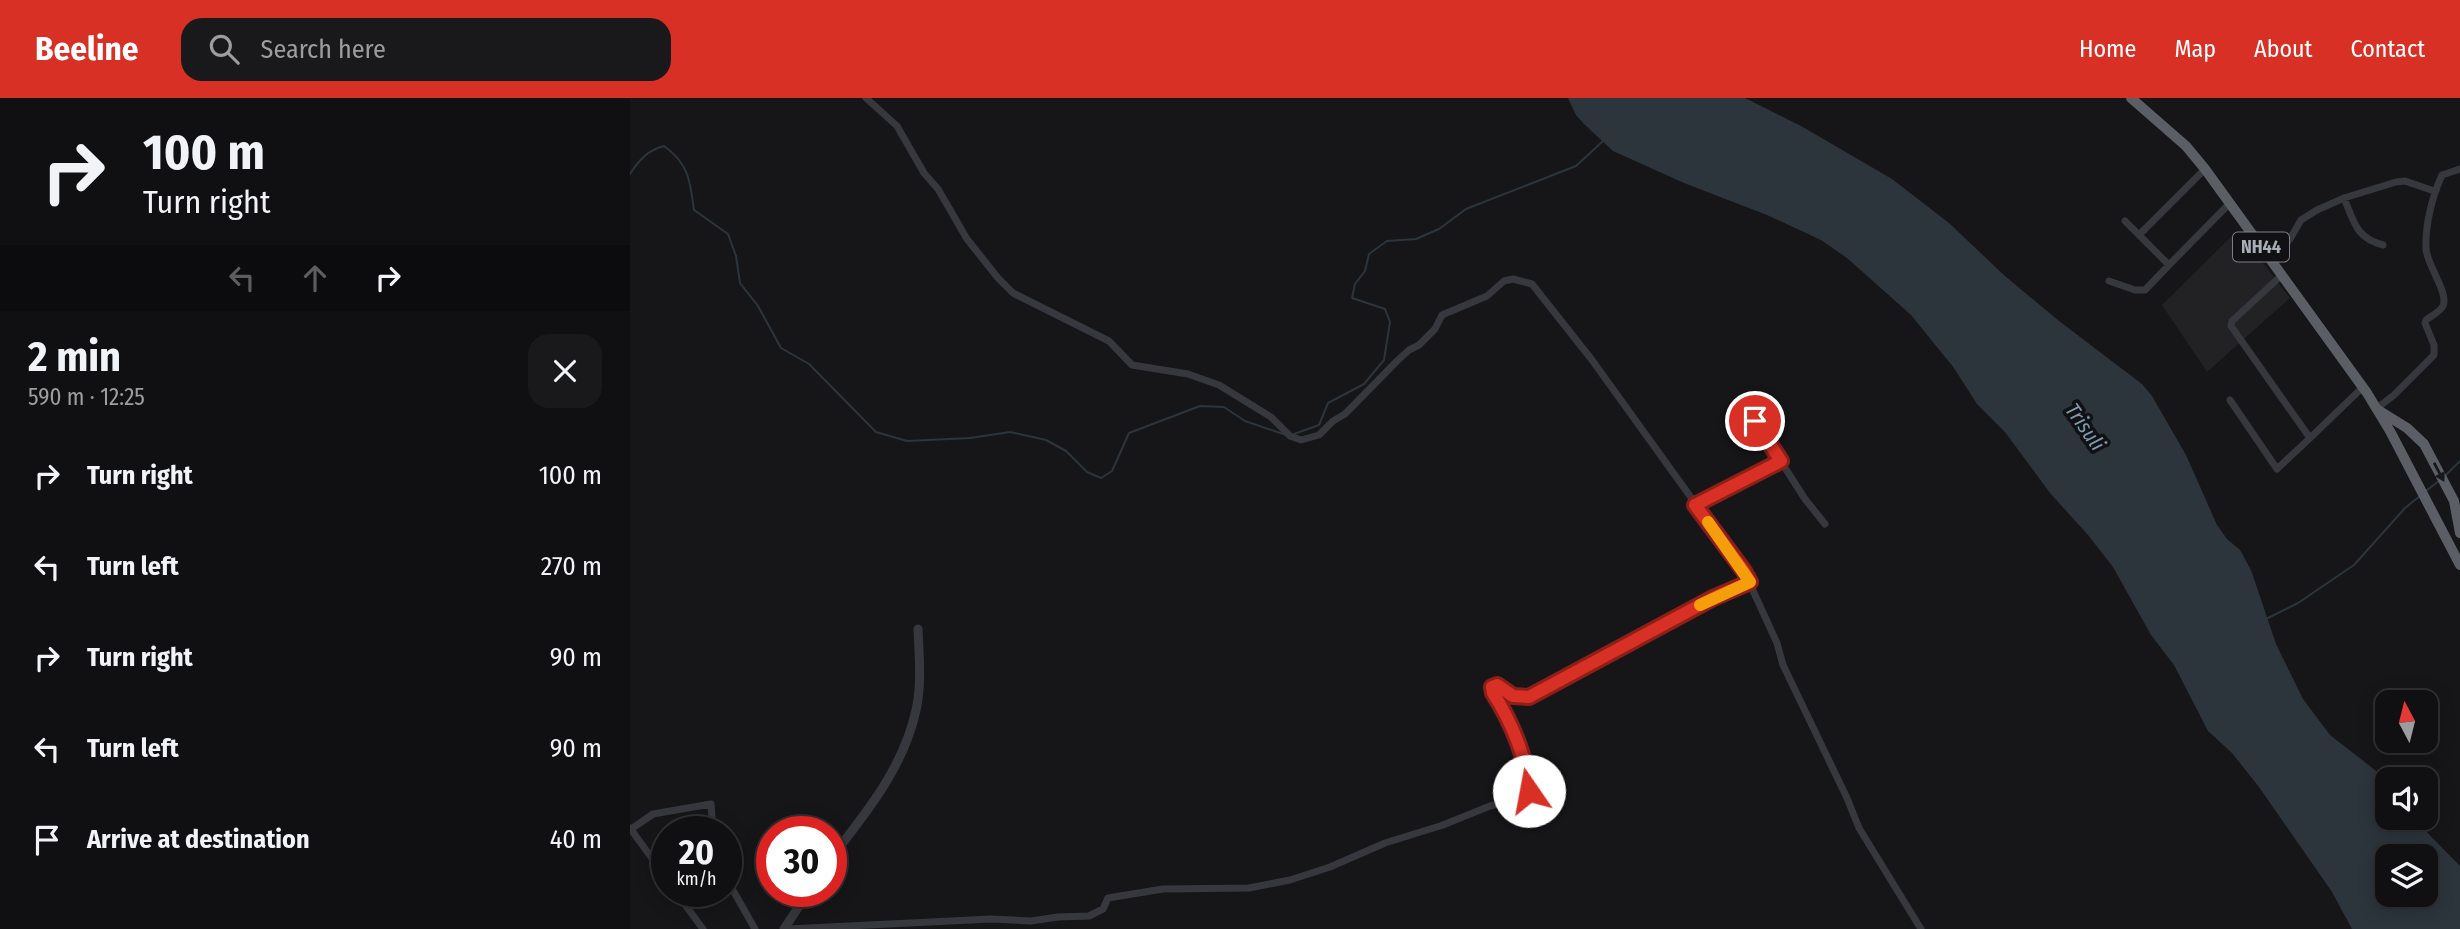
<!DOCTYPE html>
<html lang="en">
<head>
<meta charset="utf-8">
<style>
  :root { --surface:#101012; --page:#19191b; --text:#f1f3f6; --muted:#9c9d9f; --line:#303032; --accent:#d93025 }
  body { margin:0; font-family:"Fira Sans Condensed",sans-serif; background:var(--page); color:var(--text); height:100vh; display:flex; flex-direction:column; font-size:26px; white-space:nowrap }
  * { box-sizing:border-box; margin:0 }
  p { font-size:23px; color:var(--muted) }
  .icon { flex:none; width:38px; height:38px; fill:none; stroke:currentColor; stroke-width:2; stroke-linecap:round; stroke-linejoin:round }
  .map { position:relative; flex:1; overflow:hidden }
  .sheet { display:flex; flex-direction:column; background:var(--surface); width:630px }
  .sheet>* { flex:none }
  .hud { background:#101012; color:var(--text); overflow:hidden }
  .needle { width:46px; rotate:353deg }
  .buttons { position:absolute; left:1745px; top:592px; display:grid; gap:14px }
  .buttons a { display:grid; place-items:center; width:63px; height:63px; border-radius:14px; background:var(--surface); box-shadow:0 4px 18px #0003,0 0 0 2px var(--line); font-size:35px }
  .speed { position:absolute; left:21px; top:718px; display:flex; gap:14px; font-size:35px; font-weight:700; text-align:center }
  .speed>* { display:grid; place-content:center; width:91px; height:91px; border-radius:50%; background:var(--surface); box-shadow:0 4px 18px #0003,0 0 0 2px var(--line); line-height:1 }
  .speed small { font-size:18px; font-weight:400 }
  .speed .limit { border:10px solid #d22; background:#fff; color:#111 }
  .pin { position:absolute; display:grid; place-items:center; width:60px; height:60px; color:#fff; margin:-30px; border:4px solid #fff; border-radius:50%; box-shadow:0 2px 7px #0007 }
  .me { position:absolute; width:77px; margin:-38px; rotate:348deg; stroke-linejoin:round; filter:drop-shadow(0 0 5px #0008) }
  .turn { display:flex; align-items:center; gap:24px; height:147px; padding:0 28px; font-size:32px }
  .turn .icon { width:91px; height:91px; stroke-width:2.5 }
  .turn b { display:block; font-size:49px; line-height:60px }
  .lanes { display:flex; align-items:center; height:66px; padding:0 28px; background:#0003; justify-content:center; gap:35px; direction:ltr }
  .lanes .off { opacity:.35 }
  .round { display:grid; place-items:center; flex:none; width:74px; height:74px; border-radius:21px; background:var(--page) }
  .headline { display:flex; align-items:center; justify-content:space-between; height:119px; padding:0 28px }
  h1 { font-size:42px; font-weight:700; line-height:52px }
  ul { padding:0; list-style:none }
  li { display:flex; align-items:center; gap:21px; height:91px; padding:0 28px }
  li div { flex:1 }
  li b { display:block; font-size:26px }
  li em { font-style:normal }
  header { display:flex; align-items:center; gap:42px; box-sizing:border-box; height:98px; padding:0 35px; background:var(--accent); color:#fff }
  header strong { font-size:33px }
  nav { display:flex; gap:38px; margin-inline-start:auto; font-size:24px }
  .search { width:490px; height:63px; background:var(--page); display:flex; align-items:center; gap:18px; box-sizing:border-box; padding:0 24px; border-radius:21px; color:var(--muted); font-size:26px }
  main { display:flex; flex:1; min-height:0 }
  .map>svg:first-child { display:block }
  .built { fill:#222225 }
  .water { fill:#2c353c; fill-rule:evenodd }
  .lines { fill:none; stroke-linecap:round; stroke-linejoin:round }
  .stream { stroke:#2c353c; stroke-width:2 }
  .minor { stroke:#37383d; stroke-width:7 }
  .tertiary { stroke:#37383d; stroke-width:9 }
  .trunk { stroke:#5b5e65; stroke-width:10 }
  .oneway { fill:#18191b }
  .route-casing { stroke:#8d1f18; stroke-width:18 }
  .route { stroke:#d93025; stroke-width:12 }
  .slow { stroke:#f59e0b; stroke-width:12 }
  .labels { text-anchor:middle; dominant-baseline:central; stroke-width:7; stroke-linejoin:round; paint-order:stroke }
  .shield { fill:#111113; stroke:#7b7e86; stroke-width:2 }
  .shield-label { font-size:18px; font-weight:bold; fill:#a8adb8 }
  .water-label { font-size:21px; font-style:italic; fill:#7f9bb3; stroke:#111113 }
</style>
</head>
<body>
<header>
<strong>Beeline</strong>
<div class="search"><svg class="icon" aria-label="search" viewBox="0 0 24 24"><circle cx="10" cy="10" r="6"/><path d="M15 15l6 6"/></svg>Search here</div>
<nav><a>Home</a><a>Map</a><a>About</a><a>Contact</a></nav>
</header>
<main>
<section class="sheet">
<div class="hud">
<div class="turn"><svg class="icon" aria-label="right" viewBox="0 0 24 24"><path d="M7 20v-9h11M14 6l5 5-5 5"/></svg><div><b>100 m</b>Turn right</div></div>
<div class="lanes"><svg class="icon off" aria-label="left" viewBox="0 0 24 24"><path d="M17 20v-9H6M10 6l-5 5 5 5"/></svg><svg class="icon off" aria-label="ahead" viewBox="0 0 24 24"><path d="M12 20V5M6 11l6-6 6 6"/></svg><svg class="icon" aria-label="right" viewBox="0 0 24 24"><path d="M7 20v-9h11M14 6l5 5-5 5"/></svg></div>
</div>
<div class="headline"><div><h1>2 min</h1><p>590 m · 12:25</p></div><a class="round"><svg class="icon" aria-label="close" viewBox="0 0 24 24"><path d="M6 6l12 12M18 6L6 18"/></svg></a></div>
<ul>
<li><svg class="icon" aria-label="right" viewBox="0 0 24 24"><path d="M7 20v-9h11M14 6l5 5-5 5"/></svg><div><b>Turn right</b></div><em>100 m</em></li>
<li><svg class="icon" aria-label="left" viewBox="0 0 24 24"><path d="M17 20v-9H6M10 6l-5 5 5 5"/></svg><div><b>Turn left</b></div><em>270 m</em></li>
<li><svg class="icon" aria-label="right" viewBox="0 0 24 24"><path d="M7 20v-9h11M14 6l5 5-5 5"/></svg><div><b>Turn right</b></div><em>90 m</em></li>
<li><svg class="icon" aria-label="left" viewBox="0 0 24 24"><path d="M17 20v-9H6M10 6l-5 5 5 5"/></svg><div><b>Turn left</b></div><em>90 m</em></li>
<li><svg class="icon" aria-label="arrive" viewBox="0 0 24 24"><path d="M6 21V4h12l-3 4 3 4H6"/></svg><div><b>Arrive at destination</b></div><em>40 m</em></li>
</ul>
</section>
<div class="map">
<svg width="1830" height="831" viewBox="0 0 1830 831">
  <rect width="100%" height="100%" fill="#161618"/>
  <!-- built -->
  <path class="built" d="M1608,132L1660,200L1577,274L1532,207Z"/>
  <!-- water -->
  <path class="water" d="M938,0H1115L1171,28L1262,81L1319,125L1375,178L1429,223L1512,286L1522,298L1556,357L1587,427L1597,441L1610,452L1621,472L1646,546L1673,601L1700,637L1745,672L1757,686V719H1782L1830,768V831H1722L1702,794L1629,689L1602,655L1578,633L1544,567L1521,537L1483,469L1458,437L1420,395L1375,334L1347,306L1324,270L1281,217L1217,160L1191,142L1137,117L1054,85L983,53L954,26L946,17ZM1757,758H1796V796H1757Z"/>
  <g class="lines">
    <!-- stream -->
    <path class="stream" d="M0,76C9,62 18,52 34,48C59,66 60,83 64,112L98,136L106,158L110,185L128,208L151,250L179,266L246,334L277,343L340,340L380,334L416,342L436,353L457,374L471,380L482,373L499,335L570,308L594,309L615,323L656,337
      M664,336L689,327L698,305L734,286L754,262L760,224L755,211L722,200L725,186L735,173L739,156L757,143L786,141L809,131L836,111L946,68L973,43
      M1816,377L1830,363
      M1797,392L1809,383
      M1638,520L1668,505L1724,467L1775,410L1790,398"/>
    <!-- minor -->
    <path class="minor" d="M236,0L267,28L294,75L308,91L337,141L368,180L383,195L479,243L502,267L558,276L589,287L641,319L660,338L671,342L689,337L703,323L715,316L767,263L779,252L789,247L805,231L812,217L857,198L874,183L883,181L902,186L962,262L1114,473L1147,545L1153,567L1217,700L1229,730L1291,831
      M1714,100C1724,124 1726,140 1753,147
      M1495,123L1539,167L1598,107
      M1509,137L1575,71
      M1641,162L1660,141L1671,122L1687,112L1714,100L1766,84L1775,83L1804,93
      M1479,183L1505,192H1515L1539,167
      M1600,302L1647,371L1680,340L1601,228L1602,223L1652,177
      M1746,311L1764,297L1804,257V247L1795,225L1796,222C1801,218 1810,214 1813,208C1819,195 1797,167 1796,151C1795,127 1802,99 1812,77L1830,71
      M1125,323L1175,401L1195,426
      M1680,340L1733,289
      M1064,407L1151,363
      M0,730L37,781
      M1,731L23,716L81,706L83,733
      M96,780L125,831
      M45,793L73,831
      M158,831L361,821L401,823L428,819L459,818L473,811L478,800L533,791L619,790L660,782L700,769L755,745L813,727L860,708L891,700L899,693C897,666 886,636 873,612C869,604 861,596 864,587C878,589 880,603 899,599L1083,500L1120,484"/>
    <!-- tertiary -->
    <path class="tertiary" d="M201,760C236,715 274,669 286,612C292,586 289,557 288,531
      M154,831L179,793"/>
    <!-- trunk -->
    <path class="trunk" d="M1501,0L1556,48L1575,71L1737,295L1760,333L1830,467
      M1748,312L1777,330L1794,346L1824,403L1830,435"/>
  </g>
  <!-- one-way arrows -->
  <defs><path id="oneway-solid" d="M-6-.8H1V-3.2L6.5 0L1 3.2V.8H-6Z" transform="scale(1.75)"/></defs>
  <use class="oneway" href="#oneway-solid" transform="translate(1809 374) rotate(62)"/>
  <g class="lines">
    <!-- route casing -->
    <g class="route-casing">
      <path id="route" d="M899,693C897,660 881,623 863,595L862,589L867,587L883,598L899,599L1083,500L1120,484L1114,473L1065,407L1151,363L1125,323"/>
    </g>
    <!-- route -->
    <use href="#route" class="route"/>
    <!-- slow -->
    <path class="slow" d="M1070,507L1120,484L1078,424"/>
  </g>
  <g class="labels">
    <!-- shield labels -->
    <rect class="shield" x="1603" y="134.5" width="56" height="29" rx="5"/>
    <g class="shield-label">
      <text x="1631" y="149">NH44</text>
    </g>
    <!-- water labels -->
    <g class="water-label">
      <text transform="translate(1455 329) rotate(55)">Trisuli</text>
    </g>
  </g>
</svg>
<div class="buttons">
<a><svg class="needle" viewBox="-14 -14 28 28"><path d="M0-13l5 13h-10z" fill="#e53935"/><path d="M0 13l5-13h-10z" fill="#9c9d9f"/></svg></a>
<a><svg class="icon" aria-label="sound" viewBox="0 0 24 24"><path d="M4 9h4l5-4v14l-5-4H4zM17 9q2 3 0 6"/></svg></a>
<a><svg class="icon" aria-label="layers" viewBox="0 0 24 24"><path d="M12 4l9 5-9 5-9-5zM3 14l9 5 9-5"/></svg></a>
</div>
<div class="speed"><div>20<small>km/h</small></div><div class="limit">30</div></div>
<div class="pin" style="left:1125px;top:323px;background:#d93025"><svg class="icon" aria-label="arrive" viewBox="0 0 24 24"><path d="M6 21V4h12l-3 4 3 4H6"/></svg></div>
<svg class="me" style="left:899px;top:693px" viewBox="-20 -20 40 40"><circle r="19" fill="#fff"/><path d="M0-13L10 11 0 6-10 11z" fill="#d93025"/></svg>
</div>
</main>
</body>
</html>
